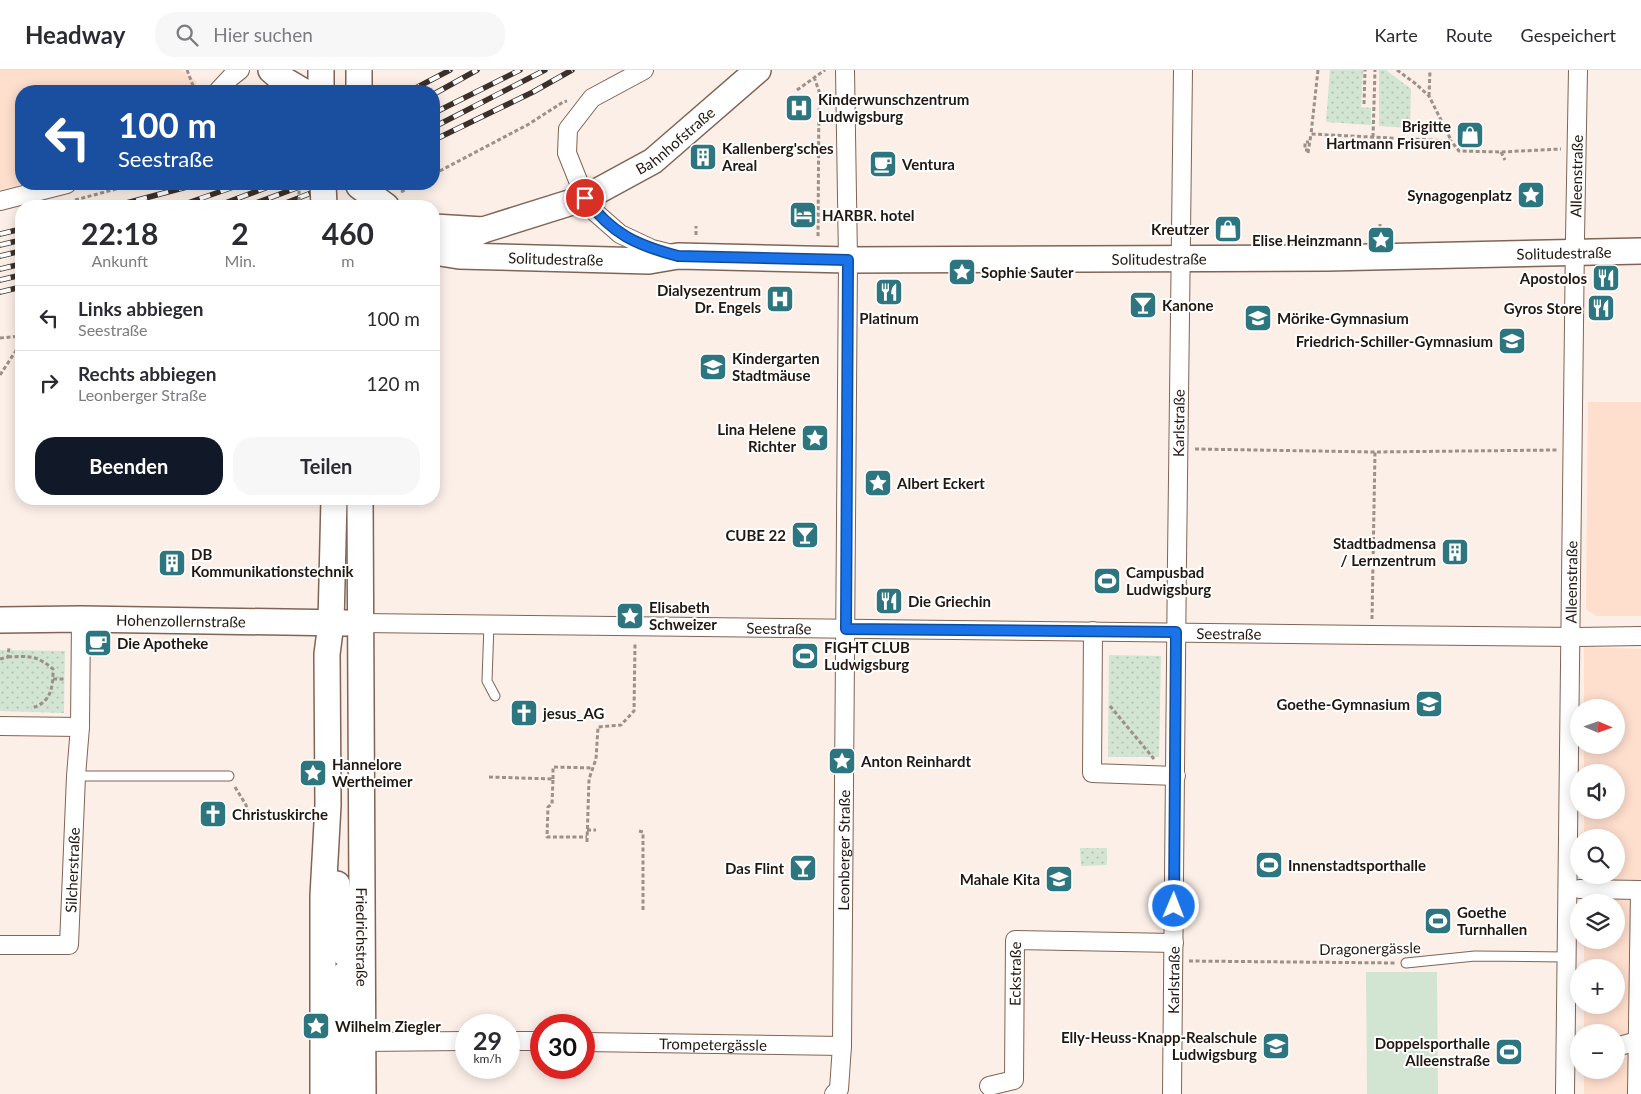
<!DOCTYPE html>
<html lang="de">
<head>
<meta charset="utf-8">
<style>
  :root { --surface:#fff; --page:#f7f7f7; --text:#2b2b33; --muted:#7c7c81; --line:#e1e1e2; --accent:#111827 }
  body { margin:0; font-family:Lato,sans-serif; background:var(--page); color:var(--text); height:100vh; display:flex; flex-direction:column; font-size:19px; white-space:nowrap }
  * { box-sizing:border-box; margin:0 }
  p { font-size:16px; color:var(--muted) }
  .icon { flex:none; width:28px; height:28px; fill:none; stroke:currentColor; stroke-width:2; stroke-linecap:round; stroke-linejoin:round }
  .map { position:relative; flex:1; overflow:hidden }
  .panel { position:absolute; left:15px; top:130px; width:425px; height:305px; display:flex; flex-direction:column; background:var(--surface); border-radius:20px; box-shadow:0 2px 12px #0003 }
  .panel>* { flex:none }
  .top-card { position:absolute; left:15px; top:15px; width:425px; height:105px; border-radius:20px; box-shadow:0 2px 12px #0003; background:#1a4fa0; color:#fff; overflow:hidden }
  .needle { width:32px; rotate:92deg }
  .buttons { position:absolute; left:1570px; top:629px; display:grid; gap:10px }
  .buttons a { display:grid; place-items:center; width:55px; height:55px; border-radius:50%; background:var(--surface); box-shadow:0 2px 12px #0003; font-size:25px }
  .speed { position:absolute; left:455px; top:944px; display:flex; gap:10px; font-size:25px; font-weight:700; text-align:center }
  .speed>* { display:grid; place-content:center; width:65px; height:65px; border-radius:50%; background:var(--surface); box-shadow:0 2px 12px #0003; line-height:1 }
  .speed small { font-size:12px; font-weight:400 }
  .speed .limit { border:8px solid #d22; background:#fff; color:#111 }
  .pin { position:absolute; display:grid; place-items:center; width:42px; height:42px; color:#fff; margin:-21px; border:2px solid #fff; border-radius:50%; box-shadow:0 1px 5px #0007 }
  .me { position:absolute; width:55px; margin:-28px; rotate:1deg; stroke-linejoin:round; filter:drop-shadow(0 0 4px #0008) }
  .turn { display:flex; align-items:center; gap:18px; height:105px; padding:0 20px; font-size:22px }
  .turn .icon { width:65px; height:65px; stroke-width:2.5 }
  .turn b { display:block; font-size:35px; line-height:42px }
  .eta { display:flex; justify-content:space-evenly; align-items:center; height:85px; text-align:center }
  .eta b { font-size:30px; font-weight:700; line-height:35px }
  .button { display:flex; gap:10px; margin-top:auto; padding:10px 20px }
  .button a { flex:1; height:58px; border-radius:20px; background:var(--accent); color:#fff; font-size:20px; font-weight:700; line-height:58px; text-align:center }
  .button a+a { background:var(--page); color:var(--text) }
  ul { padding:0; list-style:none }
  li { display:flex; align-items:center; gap:15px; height:65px; padding:0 20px; border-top:1px solid var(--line) }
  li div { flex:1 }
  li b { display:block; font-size:19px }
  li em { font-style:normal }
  header { display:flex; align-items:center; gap:30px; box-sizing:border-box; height:70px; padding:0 25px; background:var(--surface); border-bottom:1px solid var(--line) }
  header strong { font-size:24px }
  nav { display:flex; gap:28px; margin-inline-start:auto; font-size:18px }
  .search { width:350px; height:45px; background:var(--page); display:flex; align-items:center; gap:12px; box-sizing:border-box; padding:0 18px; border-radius:20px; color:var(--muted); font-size:19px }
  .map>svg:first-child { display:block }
  .built { fill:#fedecd }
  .park { fill:url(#park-dots) }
  .pitch { fill:#d2e4d2 }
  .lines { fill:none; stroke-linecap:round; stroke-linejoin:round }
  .lane-casing { stroke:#806455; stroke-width:11 }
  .street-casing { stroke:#806455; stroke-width:20 }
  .secondary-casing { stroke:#806455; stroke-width:28 }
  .path { stroke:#9d9089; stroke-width:3; stroke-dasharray:4 2.5; stroke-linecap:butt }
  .lane { stroke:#fff; stroke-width:9 }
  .street { stroke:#fff; stroke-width:18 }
  .secondary { stroke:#fff; stroke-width:25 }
  .rail-casing { stroke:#3c312a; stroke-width:5.5 }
  .rail { stroke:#fff; stroke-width:4; stroke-dasharray:11; stroke-linecap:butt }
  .secondary-bridge-casing { stroke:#806455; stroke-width:28; stroke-linecap:butt }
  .path-bridge { stroke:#9d9089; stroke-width:3; stroke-dasharray:4 2.5; stroke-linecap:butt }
  .secondary-bridge { stroke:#fff; stroke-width:25 }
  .route-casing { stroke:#114b97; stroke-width:12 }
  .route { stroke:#1a73e8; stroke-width:9 }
  .labels { text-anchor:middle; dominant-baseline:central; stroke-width:4; stroke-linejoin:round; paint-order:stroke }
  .poi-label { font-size:15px; font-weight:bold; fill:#231811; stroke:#fff; text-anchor:start }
  .street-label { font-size:15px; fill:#231811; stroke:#fff }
</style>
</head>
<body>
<header>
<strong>Headway</strong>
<div class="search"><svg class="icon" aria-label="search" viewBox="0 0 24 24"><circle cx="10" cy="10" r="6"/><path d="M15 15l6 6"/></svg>Hier suchen</div>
<nav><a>Karte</a><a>Route</a><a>Gespeichert</a></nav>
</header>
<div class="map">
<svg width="1641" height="1024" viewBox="0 0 1641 1024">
  <defs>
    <pattern id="park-dots" width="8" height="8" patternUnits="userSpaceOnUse" patternTransform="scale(1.25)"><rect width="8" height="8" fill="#d2e4d2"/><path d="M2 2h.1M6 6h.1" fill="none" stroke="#b4c3b3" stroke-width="1.8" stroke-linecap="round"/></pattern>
  </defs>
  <rect width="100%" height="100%" fill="#fcefe8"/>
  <!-- built -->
  <path class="built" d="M0,0H182L197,12L192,21H21V114H24L0,120Z
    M1588,332H1641V546H1597L1588,541L1586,538Z
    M1584,577L1641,579V1024H1584V1000H1616V962H1584V935H1616V898L1584,897V870H1616V832H1584V805H1616V768L1584,767V740H1616V702H1584V675H1616V638L1584,637Z"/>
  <!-- park -->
  <path class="park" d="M1330,0H1363L1361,37L1371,38V55L1326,52Z
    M1379,0H1386L1411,19L1410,58L1379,56Z
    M0,580L65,581L64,643L0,641Z
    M1109,585L1161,586L1159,687H1108Z
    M1080,778H1107V795L1081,796Z"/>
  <!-- pitch -->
  <path class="pitch" d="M1366,902H1437L1438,1024H1367Z"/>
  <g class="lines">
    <!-- lane casing -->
    <g class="lane-casing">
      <path id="lane" d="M489,554L487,611L495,626
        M76,706H229
        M1406,893L1475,886L1567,887"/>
    </g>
    <!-- street casing -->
    <g class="street-casing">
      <g id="street">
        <path d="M644,0L592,28L568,59L567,83L585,128L596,143L620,164L652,179L672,184"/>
        <path d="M218,21L231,7L240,0"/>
        <path d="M0,131L67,114"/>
        <path id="s1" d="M361,553L1372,565L1577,567L1641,566"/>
        <path d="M1093,561L1092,703L1176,706"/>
        <path d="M0,656L80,657"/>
        <path d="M1579,819L1641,820"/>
        <path id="s2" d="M0,875H69L76,706L80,657L81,549"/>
        <path d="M509,971H541"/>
        <path d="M362,972L466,971"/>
        <path id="s3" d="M584,972L842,976"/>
        <path d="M1616,977L1641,970"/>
        <path id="s4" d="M989,1016L1014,1010L1015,870L1174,873"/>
        <path id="s5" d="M834,1024L839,1019L842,976L848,190L845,0"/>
        <path id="s6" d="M1172,1024C1176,683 1177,341 1183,0"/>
        <path id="s7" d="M1565,1024L1575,168L1578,0"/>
        <path d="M1637,1024L1640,820"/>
      </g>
    </g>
    <!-- secondary casing -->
    <g class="secondary-casing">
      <g id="secondary">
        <path d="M271,0L279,7L303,21"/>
        <path d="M359,0V21"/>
        <path d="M321,21V0"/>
        <path d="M359,116L386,136"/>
        <path d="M434,157L483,160"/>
        <path id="s8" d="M435,179L462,171L483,160L585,128L653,91L758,0"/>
        <path id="s9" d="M434,182L459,186L649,191L678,186L848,190L1327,188L1641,181"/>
        <path id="s10" d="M360,429L363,1024"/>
        <path id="s11" d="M0,550L81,549L346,553"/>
        <path d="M337,814L345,884"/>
        <path d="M345,904V1024"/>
        <path d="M323,1024V826L328,735L327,584L331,553L334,429"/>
      </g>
    </g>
    <!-- path -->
    <path class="path" d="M187,0L195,21
      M1318,0L1311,64L1451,71L1459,81L1501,82L1561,79
      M1397,0L1416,14L1429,26L1451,70
      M814,7L819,21L818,168
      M797,20L825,0
      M1429,26L1430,0
      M1364,34L1365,0
      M1373,67L1375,0
      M1379,67V75
      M1309,80H1305V72H1309
      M1501,82L1505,90
      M1308,83L1311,64
      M434,104L529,54L563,32L567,31
      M401,122L416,114
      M75,130L135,114
      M808,143L818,144
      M1380,154V167
      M696,165V156
      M0,268L21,266
      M0,305L21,273
      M1195,379L1375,382L1557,380
      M1372,549L1375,382
      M8,587C28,586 37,585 53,599C53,618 51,633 31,638
      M0,589L8,587L9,577
      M53,609H65
      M1110,636L1154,689
      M489,707L553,709L552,734L548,737L547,767H587
      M553,709V697L593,698
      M235,717L246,735L249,748
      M587,760H596
      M639,761L643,762V842
      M587,772L589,709L596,689L598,657L621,655L634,641L635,574
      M1189,891L1395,893"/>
    <!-- lane -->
    <use href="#lane" class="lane"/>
    <!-- street -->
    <use href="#street" class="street"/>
    <!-- secondary -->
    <use href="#secondary" class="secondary"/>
    <!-- rail casing -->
    <g class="rail-casing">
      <path id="rail" d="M410,21L450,0
        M434,24L477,0
        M434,43L520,0
        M434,57L545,0
        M434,70L533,22L572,0
        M115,136L198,114
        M179,136L242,114
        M217,136L276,114
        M248,136L307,114
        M278,136L334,114
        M0,164L21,159
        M0,175L21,170
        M0,186L21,181
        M0,199L21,194
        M0,210L21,205
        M0,222L21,217"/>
    </g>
    <!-- rail -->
    <use href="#rail" class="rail"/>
    <!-- secondary-bridge casing -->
    <g class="secondary-bridge-casing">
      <path id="secondary-bridge" d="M323,114L324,136"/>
    </g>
    <!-- path-bridge -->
    <path class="path-bridge" d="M299,114V136"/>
    <!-- secondary-bridge -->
    <use href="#secondary-bridge" class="secondary-bridge"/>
  </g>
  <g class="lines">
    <!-- route casing -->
    <g class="route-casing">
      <path id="route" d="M585,128C612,164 636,175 678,186L848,190L846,559L1176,562L1174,836"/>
    </g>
    <!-- route -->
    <use href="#route" class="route"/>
  </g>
  <!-- icons -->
  <defs>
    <g id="hospital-square" transform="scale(1.4375)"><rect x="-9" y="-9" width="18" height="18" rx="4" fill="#2d767f" stroke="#fff"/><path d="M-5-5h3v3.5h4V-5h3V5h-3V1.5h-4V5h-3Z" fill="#fff"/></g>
    <g id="shop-square" transform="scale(1.4375)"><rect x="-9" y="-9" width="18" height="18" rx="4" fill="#2d767f" stroke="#fff"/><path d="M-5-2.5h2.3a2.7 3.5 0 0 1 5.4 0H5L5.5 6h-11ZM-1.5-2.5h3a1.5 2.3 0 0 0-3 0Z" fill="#fff"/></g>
    <g id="building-square" transform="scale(1.4375)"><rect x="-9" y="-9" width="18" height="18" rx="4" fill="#2d767f" stroke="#fff"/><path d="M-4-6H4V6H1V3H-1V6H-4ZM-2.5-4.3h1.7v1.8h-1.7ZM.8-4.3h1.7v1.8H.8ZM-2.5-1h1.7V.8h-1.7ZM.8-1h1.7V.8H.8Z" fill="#fff"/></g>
    <g id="cafe-square" transform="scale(1.4375)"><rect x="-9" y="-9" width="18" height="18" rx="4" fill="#2d767f" stroke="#fff"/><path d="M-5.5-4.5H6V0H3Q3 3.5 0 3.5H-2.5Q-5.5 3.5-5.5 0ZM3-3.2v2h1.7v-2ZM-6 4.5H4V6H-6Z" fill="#fff"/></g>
    <g id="sight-square" transform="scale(1.4375)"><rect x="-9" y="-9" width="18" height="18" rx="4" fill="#2d767f" stroke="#fff"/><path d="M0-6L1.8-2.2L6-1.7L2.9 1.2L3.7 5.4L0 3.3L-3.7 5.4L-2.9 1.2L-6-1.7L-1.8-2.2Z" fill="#fff"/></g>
    <g id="hotel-square" transform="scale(1.4375)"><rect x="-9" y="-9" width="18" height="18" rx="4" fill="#2d767f" stroke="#fff"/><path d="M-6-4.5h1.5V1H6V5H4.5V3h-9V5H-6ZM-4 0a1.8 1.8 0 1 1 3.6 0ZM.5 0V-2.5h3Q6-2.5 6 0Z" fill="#fff"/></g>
    <g id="restaurant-square" transform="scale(1.4375)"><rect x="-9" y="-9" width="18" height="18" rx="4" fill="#2d767f" stroke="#fff"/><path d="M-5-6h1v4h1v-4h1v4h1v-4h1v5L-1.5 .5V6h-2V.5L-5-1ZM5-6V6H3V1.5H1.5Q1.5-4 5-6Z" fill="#fff"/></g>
    <g id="bar-square" transform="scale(1.4375)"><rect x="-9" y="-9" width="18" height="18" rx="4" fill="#2d767f" stroke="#fff"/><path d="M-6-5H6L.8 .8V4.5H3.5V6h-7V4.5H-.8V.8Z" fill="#fff"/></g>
    <g id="school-square" transform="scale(1.4375)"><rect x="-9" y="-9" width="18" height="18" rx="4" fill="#2d767f" stroke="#fff"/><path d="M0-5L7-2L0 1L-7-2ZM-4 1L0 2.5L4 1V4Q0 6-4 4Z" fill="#fff"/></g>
    <g id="stadium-square" transform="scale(1.4375)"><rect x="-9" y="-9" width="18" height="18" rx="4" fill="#2d767f" stroke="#fff"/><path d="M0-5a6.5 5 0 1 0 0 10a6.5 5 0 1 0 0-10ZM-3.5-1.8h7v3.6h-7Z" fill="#fff"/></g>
    <g id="church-square" transform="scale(1.4375)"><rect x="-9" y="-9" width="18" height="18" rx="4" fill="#2d767f" stroke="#fff"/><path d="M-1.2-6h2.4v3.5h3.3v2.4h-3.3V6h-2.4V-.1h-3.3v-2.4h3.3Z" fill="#fff"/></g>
  </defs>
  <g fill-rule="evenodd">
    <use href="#hospital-square" x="799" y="38"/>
    <use href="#shop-square" x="1470" y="65"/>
    <use href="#building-square" x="703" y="87"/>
    <use href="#cafe-square" x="883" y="94"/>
    <use href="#sight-square" x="1531" y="125"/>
    <use href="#hotel-square" x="803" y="145"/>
    <use href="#shop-square" x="1228" y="159"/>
    <use href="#sight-square" x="1381" y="170"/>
    <use href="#sight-square" x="962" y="202"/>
    <use href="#restaurant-square" x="1606" y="208"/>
    <use href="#restaurant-square" x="889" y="222"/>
    <use href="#hospital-square" x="780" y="229"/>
    <use href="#bar-square" x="1143" y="235"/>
    <use href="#restaurant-square" x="1601" y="238"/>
    <use href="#school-square" x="1258" y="248"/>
    <use href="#school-square" x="1512" y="271"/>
    <use href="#school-square" x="713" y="297"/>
    <use href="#sight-square" x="815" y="368"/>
    <use href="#sight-square" x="878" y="413"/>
    <use href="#bar-square" x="805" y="465"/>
    <use href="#building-square" x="1455" y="482"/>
    <use href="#building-square" x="172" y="493"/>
    <use href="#stadium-square" x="1107" y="511"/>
    <use href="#restaurant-square" x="889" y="531"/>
    <use href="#sight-square" x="630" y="546"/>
    <use href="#cafe-square" x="98" y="573"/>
    <use href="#stadium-square" x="805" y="586"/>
    <use href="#school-square" x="1429" y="634"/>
    <use href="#church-square" x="524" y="643"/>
    <use href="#sight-square" x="842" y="691"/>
    <use href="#sight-square" x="313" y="703"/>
    <use href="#church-square" x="213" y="744"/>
    <use href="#stadium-square" x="1269" y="795"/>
    <use href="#bar-square" x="803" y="798"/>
    <use href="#school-square" x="1059" y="809"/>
    <use href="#stadium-square" x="1438" y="851"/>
    <use href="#sight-square" x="316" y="956"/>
    <use href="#school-square" x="1276" y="976"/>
    <use href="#stadium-square" x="1509" y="982"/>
  </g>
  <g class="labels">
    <!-- poi labels -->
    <g class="poi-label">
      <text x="818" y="29">Kinderwunschzentrum<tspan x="818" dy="17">Ludwigsburg</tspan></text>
      <text x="1451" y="56" text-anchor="end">Brigitte<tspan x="1451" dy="17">Hartmann Frisuren</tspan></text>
      <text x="722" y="78">Kallenberg'sches<tspan x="722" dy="17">Areal</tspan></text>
      <text x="902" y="94">Ventura</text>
      <text x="1512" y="125" text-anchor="end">Synagogenplatz</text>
      <text x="822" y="145">HARBR. hotel</text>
      <text x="1209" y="159" text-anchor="end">Kreutzer</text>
      <text x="1362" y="170" text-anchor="end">Elise Heinzmann</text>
      <text x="981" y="202">Sophie Sauter</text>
      <text x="1587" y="208" text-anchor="end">Apostolos</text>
      <text x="761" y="220" text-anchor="end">Dialysezentrum<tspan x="761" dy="17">Dr. Engels</tspan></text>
      <text x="1162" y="235">Kanone</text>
      <text x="1582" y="238" text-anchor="end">Gyros Store</text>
      <text x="889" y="248" text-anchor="middle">Platinum</text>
      <text x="1277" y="248">Mörike-Gymnasium</text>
      <text x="1493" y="271" text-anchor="end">Friedrich-Schiller-Gymnasium</text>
      <text x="732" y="288">Kindergarten<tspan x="732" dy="17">Stadtmäuse</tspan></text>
      <text x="796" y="359" text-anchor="end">Lina Helene<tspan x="796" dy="17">Richter</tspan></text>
      <text x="897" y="413">Albert Eckert</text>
      <text x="786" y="465" text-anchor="end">CUBE 22</text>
      <text x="1436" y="473" text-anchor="end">Stadtbadmensa<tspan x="1436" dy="17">/ Lernzentrum</tspan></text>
      <text x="191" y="484">DB<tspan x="191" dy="17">Kommunikationstechnik</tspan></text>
      <text x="1126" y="502">Campusbad<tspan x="1126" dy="17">Ludwigsburg</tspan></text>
      <text x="908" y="531">Die Griechin</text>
      <text x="649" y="537">Elisabeth<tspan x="649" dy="17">Schweizer</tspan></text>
      <text x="117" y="573">Die Apotheke</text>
      <text x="824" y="577">FIGHT CLUB<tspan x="824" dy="17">Ludwigsburg</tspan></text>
      <text x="1410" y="634" text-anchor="end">Goethe-Gymnasium</text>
      <text x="543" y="643">jesus_AG</text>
      <text x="861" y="691">Anton Reinhardt</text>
      <text x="332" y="694">Hannelore<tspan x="332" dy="17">Wertheimer</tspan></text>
      <text x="232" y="744">Christuskirche</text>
      <text x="1288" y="795">Innenstadtsporthalle</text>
      <text x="784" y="798" text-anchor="end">Das Flint</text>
      <text x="1040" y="809" text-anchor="end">Mahale Kita</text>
      <text x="1457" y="842">Goethe<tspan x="1457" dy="17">Turnhallen</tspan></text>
      <text x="335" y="956">Wilhelm Ziegler</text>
      <text x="1257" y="967" text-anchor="end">Elly-Heuss-Knapp-Realschule<tspan x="1257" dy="17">Ludwigsburg</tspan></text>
      <text x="1490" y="973" text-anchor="end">Doppelsporthalle<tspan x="1490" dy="17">Alleenstraße</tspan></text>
    </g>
    <!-- street labels -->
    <g class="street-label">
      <text stroke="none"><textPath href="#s8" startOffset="266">Bahnhofstraße</textPath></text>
      <text stroke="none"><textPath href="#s7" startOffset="918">Alleenstraße</textPath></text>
      <text stroke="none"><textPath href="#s9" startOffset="1131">Solitudestraße</textPath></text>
      <text stroke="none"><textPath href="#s9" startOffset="122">Solitudestraße</textPath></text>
      <text stroke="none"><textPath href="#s9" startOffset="726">Solitudestraße</textPath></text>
      <text stroke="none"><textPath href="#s6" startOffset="671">Karlstraße</textPath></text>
      <text stroke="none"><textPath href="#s7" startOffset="512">Alleenstraße</textPath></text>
      <text stroke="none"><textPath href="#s11" startOffset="181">Hohenzollernstraße</textPath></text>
      <text stroke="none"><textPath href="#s1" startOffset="418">Seestraße</textPath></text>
      <text stroke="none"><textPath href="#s1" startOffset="868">Seestraße</textPath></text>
      <text stroke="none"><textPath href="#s5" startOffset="246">Leonberger Straße</textPath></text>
      <text stroke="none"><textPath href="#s2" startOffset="144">Silcherstraße</textPath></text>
      <text stroke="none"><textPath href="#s10" startOffset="438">Friedrichstraße</textPath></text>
      <text transform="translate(1370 878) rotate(-1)">Dragonergässle</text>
      <text stroke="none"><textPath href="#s4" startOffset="132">Eckstraße</textPath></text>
      <text stroke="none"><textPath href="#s6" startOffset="114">Karlstraße</textPath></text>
      <text stroke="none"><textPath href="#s3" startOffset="129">Trompetergässle</textPath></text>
    </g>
  </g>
</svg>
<div class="buttons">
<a><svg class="needle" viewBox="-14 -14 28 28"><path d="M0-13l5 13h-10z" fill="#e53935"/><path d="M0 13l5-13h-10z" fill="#7c7c81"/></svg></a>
<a><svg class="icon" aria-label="sound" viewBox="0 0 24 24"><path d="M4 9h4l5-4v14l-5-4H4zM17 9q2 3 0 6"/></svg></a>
<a><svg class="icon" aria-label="search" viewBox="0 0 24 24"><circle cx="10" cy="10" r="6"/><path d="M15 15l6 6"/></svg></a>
<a><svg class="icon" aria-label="layers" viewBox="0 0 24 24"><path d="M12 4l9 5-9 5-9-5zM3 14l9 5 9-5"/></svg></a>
<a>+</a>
<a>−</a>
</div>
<div class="speed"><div>29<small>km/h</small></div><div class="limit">30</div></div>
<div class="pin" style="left:585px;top:128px;background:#d93025"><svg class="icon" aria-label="arrive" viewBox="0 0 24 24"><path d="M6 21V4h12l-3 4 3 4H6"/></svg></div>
<svg class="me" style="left:1174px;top:836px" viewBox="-20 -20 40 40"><circle r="17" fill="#1a73e8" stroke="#fff" stroke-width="3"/><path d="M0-11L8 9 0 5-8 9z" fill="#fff"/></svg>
<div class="top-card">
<div class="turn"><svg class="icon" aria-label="left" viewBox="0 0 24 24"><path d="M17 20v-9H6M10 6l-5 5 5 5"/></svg><div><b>100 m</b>Seestraße</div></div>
</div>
<section class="panel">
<div class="eta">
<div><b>22:18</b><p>Ankunft</p></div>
<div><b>2</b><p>Min.</p></div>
<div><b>460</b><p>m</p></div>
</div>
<ul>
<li><svg class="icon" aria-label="left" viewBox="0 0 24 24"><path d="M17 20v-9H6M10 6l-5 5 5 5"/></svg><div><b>Links abbiegen</b><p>Seestraße</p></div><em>100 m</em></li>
<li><svg class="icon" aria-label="right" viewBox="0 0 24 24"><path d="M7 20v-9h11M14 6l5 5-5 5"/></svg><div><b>Rechts abbiegen</b><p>Leonberger Straße</p></div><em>120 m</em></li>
</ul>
<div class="button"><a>Beenden</a><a>Teilen</a></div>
</section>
</div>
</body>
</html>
